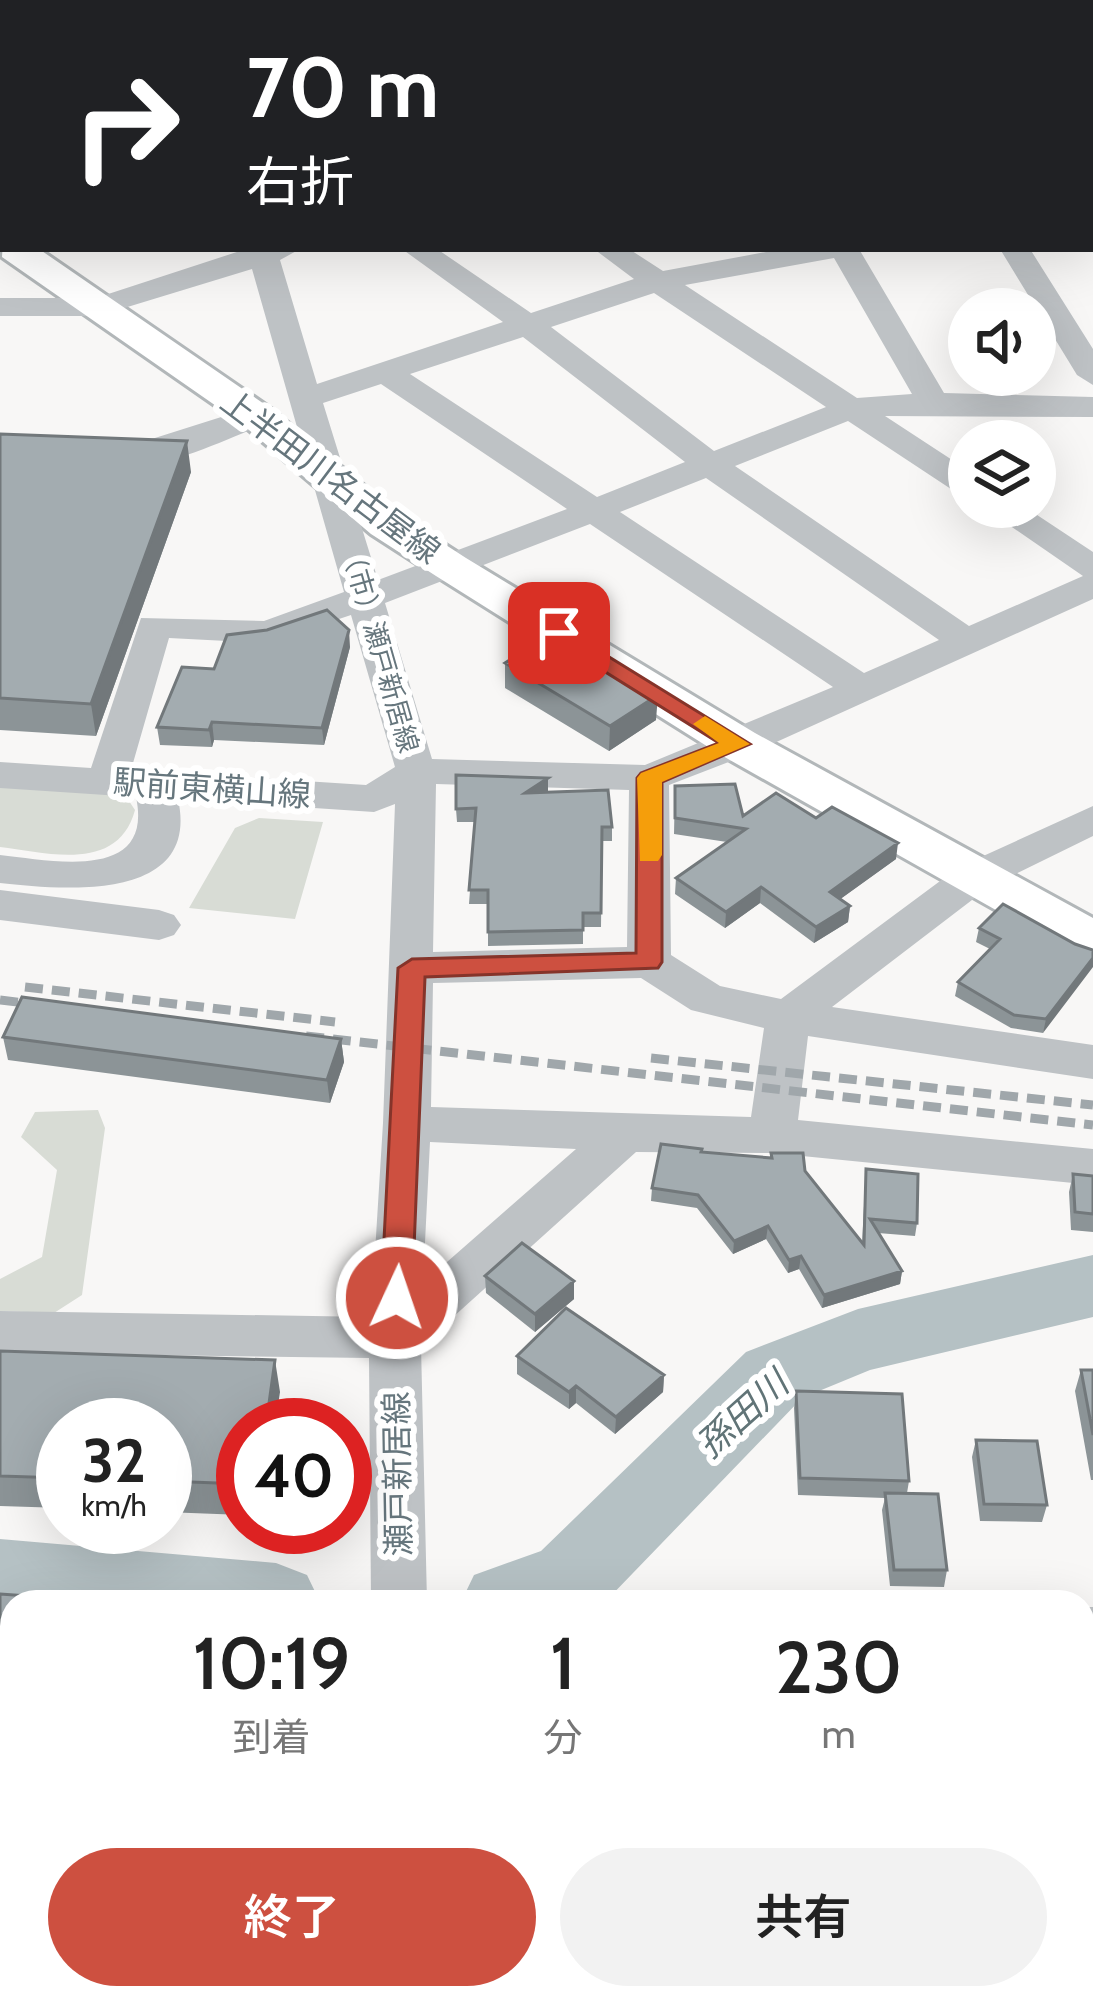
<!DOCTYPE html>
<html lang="ja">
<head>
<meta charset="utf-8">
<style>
  :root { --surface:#fff; --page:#f2f2f2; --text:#222; --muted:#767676; --accent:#cd5040 }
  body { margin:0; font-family:Cabin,"Noto Sans JP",sans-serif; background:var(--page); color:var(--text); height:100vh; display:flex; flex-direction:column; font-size:45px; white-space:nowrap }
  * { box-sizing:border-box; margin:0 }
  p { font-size:39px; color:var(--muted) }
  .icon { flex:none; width:66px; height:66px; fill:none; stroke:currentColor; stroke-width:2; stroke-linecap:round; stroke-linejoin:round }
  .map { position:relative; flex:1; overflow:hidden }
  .side { position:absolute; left:0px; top:1590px; width:1095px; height:420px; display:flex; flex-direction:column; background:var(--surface); border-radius:36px 36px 0 0; box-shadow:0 12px 48px #0002 }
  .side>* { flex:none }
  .banner { position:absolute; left:0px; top:0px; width:1095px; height:252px; box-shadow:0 12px 48px #0002; background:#202124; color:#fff; overflow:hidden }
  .buttons { position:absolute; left:948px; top:288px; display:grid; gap:24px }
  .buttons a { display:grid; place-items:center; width:108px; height:108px; border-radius:50%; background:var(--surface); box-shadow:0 12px 48px #0002; font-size:60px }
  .speed { position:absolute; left:36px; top:1398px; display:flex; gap:24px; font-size:60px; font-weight:700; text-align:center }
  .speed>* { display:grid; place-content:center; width:156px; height:156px; border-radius:50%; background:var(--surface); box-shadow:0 12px 48px #0002; line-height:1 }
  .speed small { font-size:30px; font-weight:400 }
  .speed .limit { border:18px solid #d22; background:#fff; color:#111 }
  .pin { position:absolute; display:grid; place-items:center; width:102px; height:102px; color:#fff; margin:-51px; border-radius:24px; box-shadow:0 6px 18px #0006 }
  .me { position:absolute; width:132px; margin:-66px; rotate:3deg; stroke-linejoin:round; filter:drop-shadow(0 0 9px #0008) }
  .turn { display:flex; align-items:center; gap:42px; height:252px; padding:0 48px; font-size:54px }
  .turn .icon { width:156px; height:156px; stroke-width:2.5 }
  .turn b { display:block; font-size:84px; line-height:102px }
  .eta { display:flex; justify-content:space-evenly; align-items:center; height:204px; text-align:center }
  .eta b { font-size:72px; font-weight:600; line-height:84px }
  .button { display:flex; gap:24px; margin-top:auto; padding:24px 48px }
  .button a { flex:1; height:138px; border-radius:72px; background:var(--accent); color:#fff; font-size:48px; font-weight:600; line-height:138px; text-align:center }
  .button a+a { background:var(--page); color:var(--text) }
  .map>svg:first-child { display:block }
  .green { fill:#d8dcd5 }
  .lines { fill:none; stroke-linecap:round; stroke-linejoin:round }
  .river { fill:#b5c1c4; fill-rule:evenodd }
  .major-casing { stroke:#b2b7b9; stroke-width:6 }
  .minor { fill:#bec2c5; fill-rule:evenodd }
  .major { fill:#fff; fill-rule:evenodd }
  .rail { stroke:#a0a7ab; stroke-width:9; stroke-dasharray:18 9; stroke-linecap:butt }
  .wall { fill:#8c9497 }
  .shaded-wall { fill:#72787b }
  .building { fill:#a3acb0; stroke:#72787b; stroke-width:3 }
  .route { fill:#cd5040; stroke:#85342a; stroke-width:3 }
  .slow { fill:#f59e0b }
  .labels { text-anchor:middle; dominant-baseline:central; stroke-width:12; stroke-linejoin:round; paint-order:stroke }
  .far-street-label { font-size:27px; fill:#66767d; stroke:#fff }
  .street-label { font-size:33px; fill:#66767d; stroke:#fff }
  .water-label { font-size:36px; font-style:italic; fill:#617477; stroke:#fff }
</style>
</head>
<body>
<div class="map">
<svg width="1093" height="2010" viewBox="0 0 1093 2010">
  <rect width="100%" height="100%" fill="#f8f7f6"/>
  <!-- green -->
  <path class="green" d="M0,787L115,794L127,798L135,810C118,873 48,853 0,847Z
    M259,818L323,822L295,919L189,908L235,828Z
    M98,1110L105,1128L82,1295L54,1313L0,1311V1279L42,1257L57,1170L21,1137L35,1112Z"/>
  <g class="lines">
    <!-- river -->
    <path class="river" d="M0,30H3V54H0Z
      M1093,1255V1317L870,1370L802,1398L605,1602H461L474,1575L541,1551L746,1352L858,1309Z
      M0,1539L276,1563L307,1575L320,1602H12V1616L0,1615Z"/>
    <!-- major casing -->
    <g class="major-casing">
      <path id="major" d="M3,241V249H39L270,408L401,516L466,558L755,733L1093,918V959L1074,954L721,755L436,576L371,534L242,424L2,257Z"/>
    </g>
    <!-- minor -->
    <path class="minor" d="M160,0H186L188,3H162Z
      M316,0H342L343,3H317Z
      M451,0H477L479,3H453Z
      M679,0H705L707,3H681Z
      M812,0H861L862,1L810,3Z
      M1092,15H1093V31H1092Z
      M0,152H3V168H0Z
      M1092,185H1093V203H1092Z
      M246,249H300L280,260L317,384L503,322L402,249H437L531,313L634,279L594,249H629L663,271L782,249H859L944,393L1093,397V417L885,416L969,471V496L957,493L848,421L735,466L969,626L1083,576L983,507H1025L1093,552V599L752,753L669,785L671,955L720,986L781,999L959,867L1093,806V836L989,887L832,1007L1093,1045V1079L808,1036L798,1120L1093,1149V1185L772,1153L636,1152L421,1346L427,1602H371L369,1358L0,1353V1311L371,1317L383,1123L395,804L374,812L178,799C201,903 63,890 0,883V855C54,861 154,882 136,797L0,788V762L91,768L141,618L264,621L344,592L252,269L98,316H0V298H96ZM834,258L912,394L857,398L685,285ZM654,293L826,407L714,451L551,327ZM523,337L685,462L597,497L410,374ZM381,384L567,509L378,580L323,403ZM706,478L939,640L864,673L620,512ZM590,524L833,687L645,765L432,759L385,603ZM351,615L395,767L366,785L131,770L169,638L267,643ZM436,784L629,790L627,947L433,952ZM641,978L691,1010L764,1028L751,1117L431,1107L433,983ZM430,1142L576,1149L423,1283Z
      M1000,249H1030L1093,349V385L1077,375Z
      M256,406L268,409L273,416L268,423C228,438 158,474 117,464L112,457L117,450Z
      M0,890L159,910L174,915L181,925L174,935L159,940L0,920Z
      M1083,1607H1093V1659H1083Z
      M346,1998H410V2010H346Z"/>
    <!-- major -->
    <use href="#major" class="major"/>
    <!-- rail -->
    <path class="rail" d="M25,987L335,1022
      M0,1000L50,1006
      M306,1036L1093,1125
      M651,1058L1093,1105"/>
  </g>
  <!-- wall -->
  <path class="wall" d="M0,434L191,472L96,736L0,730Z
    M350,647L324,745L214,740L212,747L160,745L157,727L214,669Z
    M505,663L656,720L609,751L505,688Z
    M675,786L743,816L816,818L896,859L840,899L850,906L848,922L814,943L760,903L725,928L675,894L676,878L727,842L674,834Z
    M547,792L612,827V841H602L601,927H583V944L488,946V904H469L475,822H457L456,809Z
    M979,928L1075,944L1043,1033L1011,1028L955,996L958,982L990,949L976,942Z
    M3,1037L341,1039L344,1062L330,1103L8,1060Z
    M701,1152L805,1171L862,1243L866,1169L917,1223L915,1236L878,1233L902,1271L900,1284L822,1308L799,1269L788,1273L766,1239L733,1254L697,1208L651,1201L652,1188Z
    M1073,1174L1093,1176V1232L1071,1230L1069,1192Z
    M485,1276L574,1281V1299L535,1332L486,1293Z
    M0,1351L280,1392L243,1425V1515L165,1512V1425H63V1508L0,1506Z
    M517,1356L664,1375L663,1392L615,1434L576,1403L569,1409L517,1374Z
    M1081,1370H1093V1480H1091L1075,1391Z
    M796,1391L909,1481L907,1493L947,1570L944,1587L890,1586L882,1510L885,1498L798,1495L794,1408Z
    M976,1440L1047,1505L1042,1522L980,1521L972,1457Z
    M0,1594L12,1602V1799L0,1798Z"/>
  <!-- shaded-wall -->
  <path class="shaded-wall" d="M187,441L191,472L96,736L91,704Z
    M349,630L350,647L324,745L322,728Z
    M658,695L656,720L609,751L610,726Z
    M212,722L214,740L212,747L209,730Z
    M548,778V792L525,793Z
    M898,843L896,859L828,908L830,892Z
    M761,887L760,903L725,928L726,912Z
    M850,906L848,922L814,943L816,927Z
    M1093,958V967L1043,1033L1046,1019Z
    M341,1039L344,1062L330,1103L327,1080Z
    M768,1226L766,1239L733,1254L734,1241Z
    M801,1256L799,1269L788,1273L789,1260Z
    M902,1271L900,1284L822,1308L824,1295Z
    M574,1281V1299L535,1332V1314Z
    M275,1360L280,1392L275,1425H266Z
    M664,1375L663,1392L615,1434L616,1417Z
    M576,1386V1403L569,1409V1392Z"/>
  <!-- building -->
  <path class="building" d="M0,434L187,441L91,704L0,698Z
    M327,610L349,630L322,728L212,722L209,730L157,727L182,667L214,669L227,635L267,630Z
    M556,631L658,695L610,726L505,663Z
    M456,775L548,778L525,793L608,790L612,827H602L601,913H583V930L488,932V890H469L476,808L456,809Z
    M735,784L743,816L776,793L816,818L832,807L898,843L830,892L850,906L816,927L761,887L726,912L676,878L746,829L675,818V786Z
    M1003,904L1075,944L1093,950V958L1046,1019L1014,1015L958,982L1000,939L979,928Z
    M22,997L341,1039L327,1080L3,1037Z
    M661,1144L702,1149L701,1152L772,1158L771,1153H803L805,1171L864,1245L866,1169L918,1174L917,1223L870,1219L902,1271L824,1295L801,1256L789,1260L768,1226L734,1241L698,1195L652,1188Z
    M1073,1174L1093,1176V1214L1075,1212Z
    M522,1243L574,1281L535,1314L485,1276Z
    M566,1308L664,1375L616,1417L576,1386L569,1392L517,1356Z
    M0,1351L275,1360L266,1425H243V1484L165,1481V1425H63V1478L0,1476Z
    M1081,1370H1093V1435Z
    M796,1391L902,1394L909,1481L800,1478Z
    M976,1440L1037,1441L1047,1505L984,1504Z
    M885,1493L938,1494L947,1570H894Z
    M0,1594L113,1602H12V1771L0,1770Z"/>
  <!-- route -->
  <path class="route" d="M559,626L750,744L662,782V962L658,968L425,977L412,1298L408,1306H386L381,1298L398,968L412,959L636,953L637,778L641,773L719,743L551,638L547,633Z"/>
  <!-- slow -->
  <path class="slow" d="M705,716L750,744L662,782V855L658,861H640L637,778L641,773L719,743L693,724Z"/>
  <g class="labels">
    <!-- far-street labels -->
    <g class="far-street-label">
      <text transform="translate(380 648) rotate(74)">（市）瀬戸新居線</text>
    </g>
    <!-- street labels -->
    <g class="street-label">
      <text transform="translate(331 476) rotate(37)">上半田川名古屋線</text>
      <text transform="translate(212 788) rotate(4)">駅前東横山線</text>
      <text transform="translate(397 1474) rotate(-91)">瀬戸新居線</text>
    </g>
    <!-- water labels -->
    <g class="water-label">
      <text transform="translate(742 1414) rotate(-42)">孫田川</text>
    </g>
  </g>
</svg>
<div class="buttons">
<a><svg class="icon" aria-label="sound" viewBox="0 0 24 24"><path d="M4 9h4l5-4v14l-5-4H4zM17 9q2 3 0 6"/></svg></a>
<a><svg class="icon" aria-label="layers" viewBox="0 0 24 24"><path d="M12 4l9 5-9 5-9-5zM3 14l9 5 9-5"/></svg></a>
</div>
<div class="speed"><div>32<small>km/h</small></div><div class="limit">40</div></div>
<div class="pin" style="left:559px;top:633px;background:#d93025"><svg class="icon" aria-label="arrive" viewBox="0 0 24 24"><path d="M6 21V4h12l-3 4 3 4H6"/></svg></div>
<svg class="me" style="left:397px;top:1298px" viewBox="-20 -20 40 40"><circle r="17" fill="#cd5040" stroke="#fff" stroke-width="3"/><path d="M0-11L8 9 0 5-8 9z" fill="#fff"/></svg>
<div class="banner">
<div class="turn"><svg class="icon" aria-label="right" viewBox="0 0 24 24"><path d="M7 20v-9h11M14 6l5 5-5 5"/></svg><div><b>70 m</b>右折</div></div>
</div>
<section class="side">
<div class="eta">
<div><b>10:19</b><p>到着</p></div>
<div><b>1</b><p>分</p></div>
<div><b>230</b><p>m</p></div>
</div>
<div class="button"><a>終了</a><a>共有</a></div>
</section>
</div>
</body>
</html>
